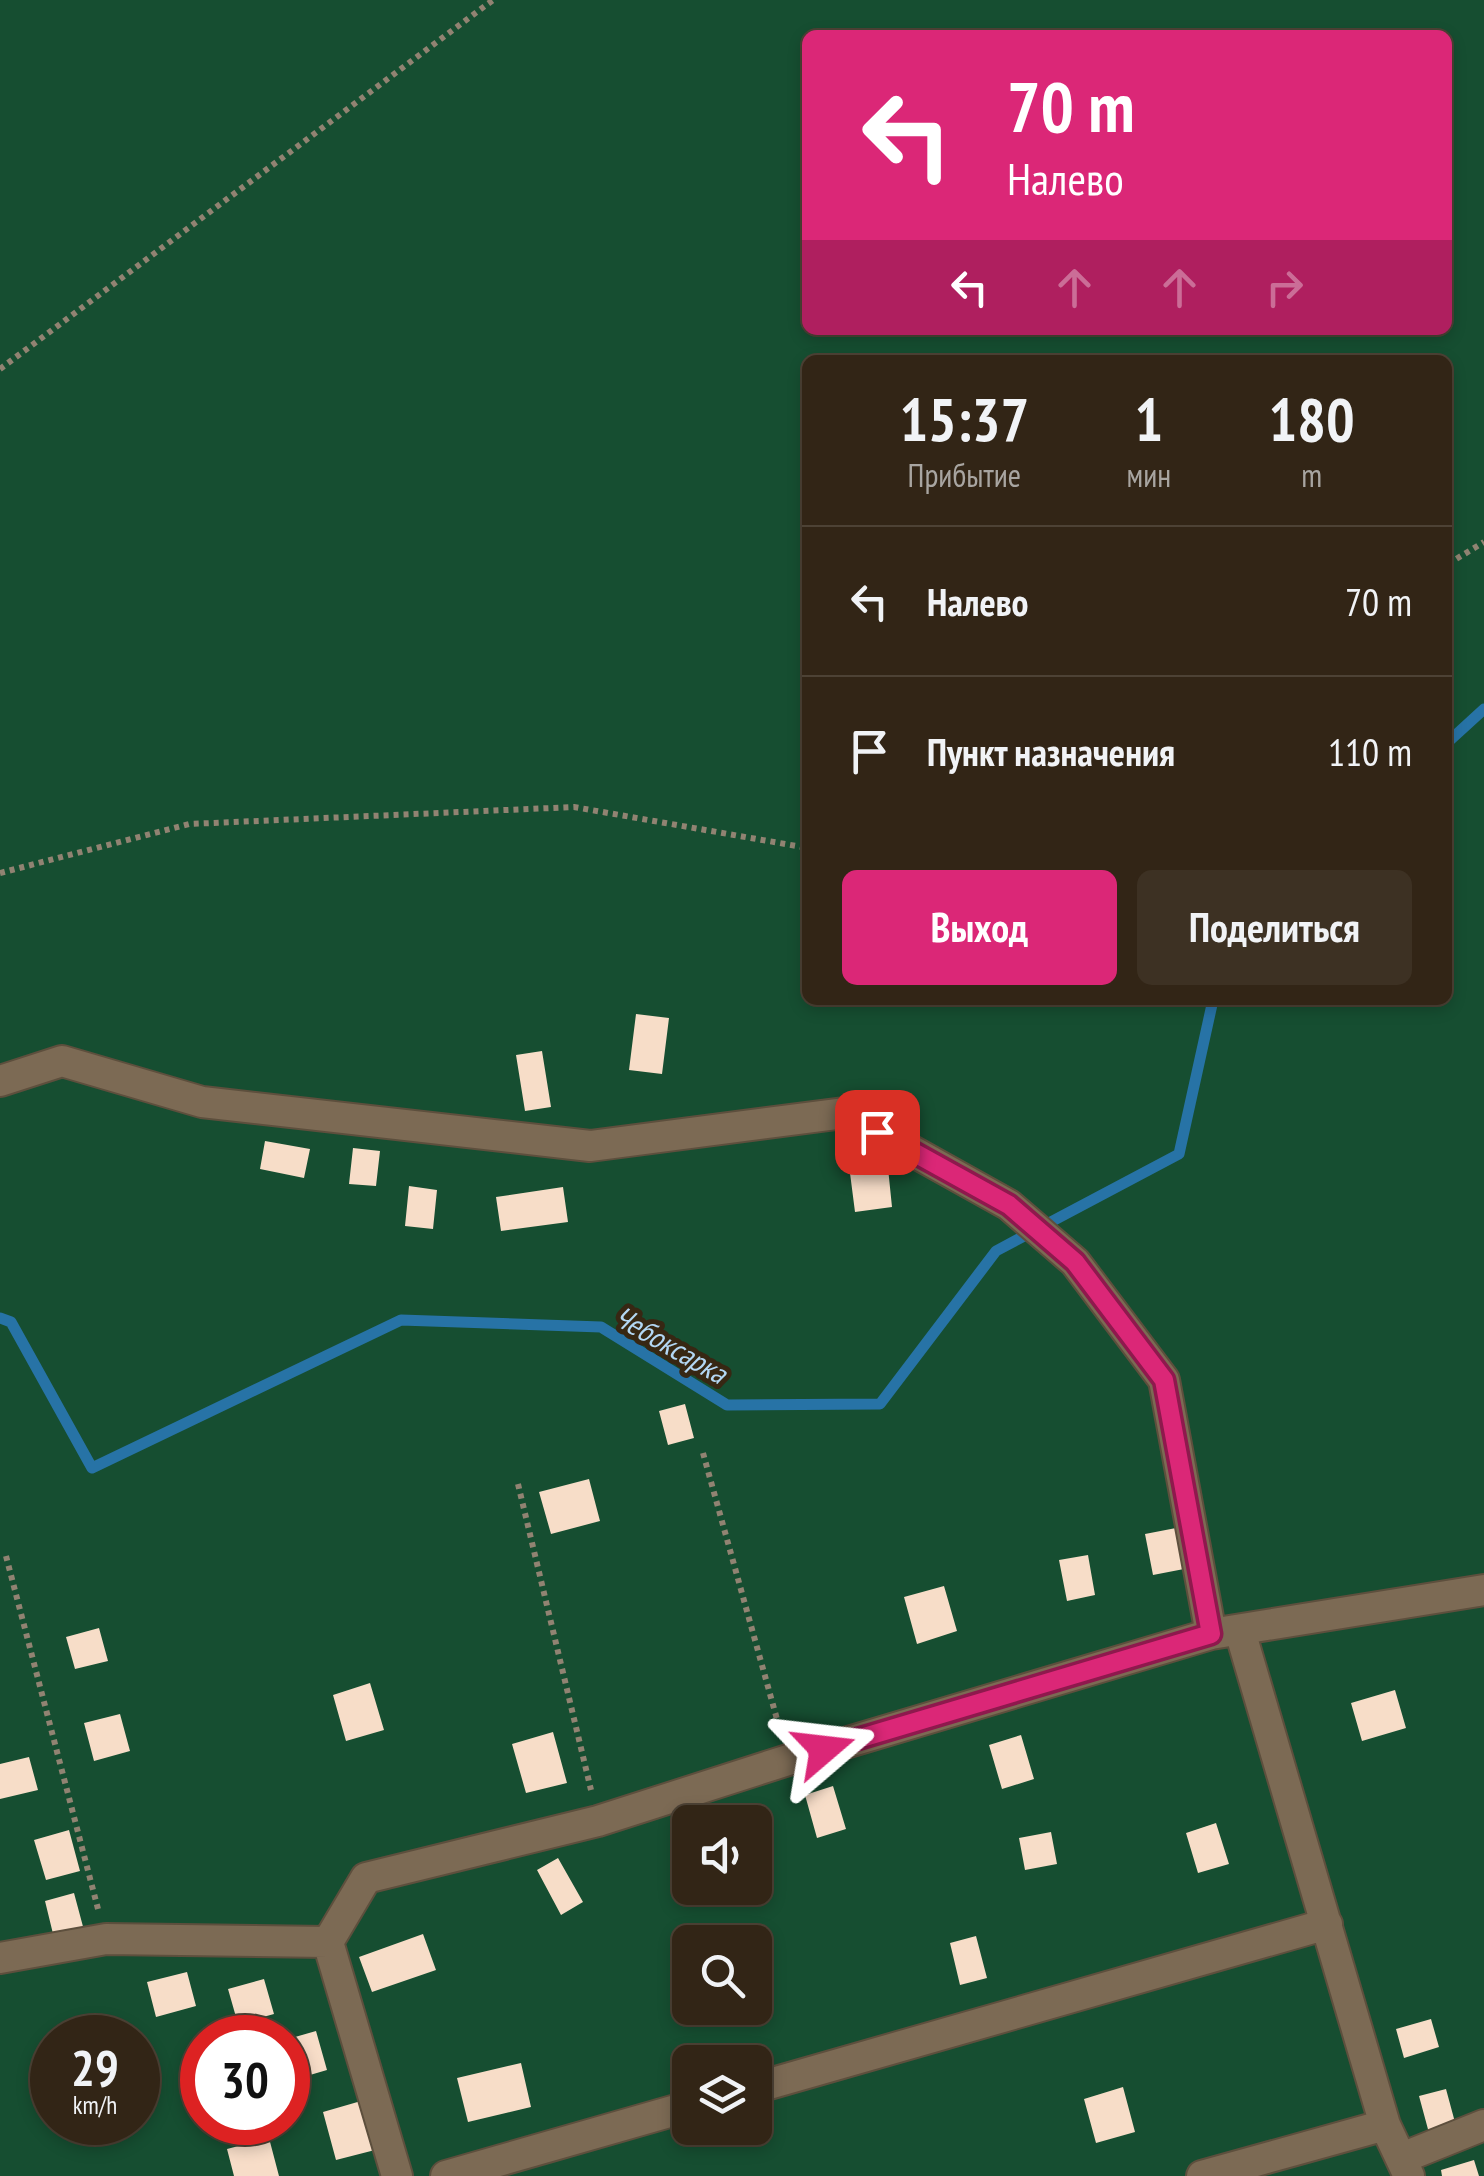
<!DOCTYPE html>
<html lang="ru">
<head>
<meta charset="utf-8">
<style>
  :root { --surface:#322516; --page:#3d3123; --text:#f1f3f6; --muted:#a8a5a1; --line:#4d4235; --accent:#db2777 }
  body { margin:0; font-family:"PT Sans Narrow",sans-serif; background:var(--page); color:var(--text); height:100vh; display:flex; flex-direction:column; font-size:38px; white-space:nowrap }
  * { box-sizing:border-box; margin:0 }
  p { font-size:32px; color:var(--muted) }
  .icon { flex:none; width:55px; height:55px; fill:none; stroke:currentColor; stroke-width:2; stroke-linecap:round; stroke-linejoin:round }
  .map { position:relative; flex:1; overflow:hidden }
  .panel { position:absolute; left:802px; top:355px; width:650px; height:650px; display:flex; flex-direction:column; background:var(--surface); border-radius:15px; box-shadow:0 5px 15px #0003,0 0 0 2px var(--line) }
  .panel>* { flex:none }
  .hud { position:absolute; left:802px; top:30px; width:650px; height:305px; border-radius:15px; box-shadow:0 5px 15px #0003,0 0 0 2px var(--line); background:#db2777; color:#fff; overflow:hidden }
  .controls { position:absolute; left:672px; top:1805px; display:grid; gap:20px }
  .controls a { display:grid; place-items:center; width:100px; height:100px; border-radius:15px; background:var(--surface); box-shadow:0 5px 15px #0003,0 0 0 2px var(--line); font-size:50px }
  .speed { position:absolute; left:30px; top:2015px; display:flex; gap:20px; font-size:50px; font-weight:700; text-align:center }
  .speed>* { display:grid; place-content:center; width:130px; height:130px; border-radius:50%; background:var(--surface); box-shadow:0 5px 15px #0003,0 0 0 2px var(--line); line-height:1 }
  .speed small { font-size:25px; font-weight:400 }
  .speed .limit { border:15px solid #d22; background:#fff; color:#111 }
  .pin { position:absolute; display:grid; place-items:center; width:85px; height:85px; color:#fff; margin:-42px; border-radius:20px; box-shadow:0 5px 15px #0006 }
  .me { position:absolute; width:110px; margin:-55px; rotate:73deg; stroke-linejoin:round; filter:drop-shadow(0 0 8px #0008) }
  .turn { display:flex; align-items:center; gap:35px; height:210px; padding:0 40px; font-size:45px }
  .turn .icon { width:130px; height:130px; stroke-width:2.5 }
  .turn b { display:block; font-size:70px; line-height:85px }
  .lanes { display:flex; align-items:center; height:95px; padding:0 40px; background:#0003; justify-content:center; gap:50px; direction:ltr }
  .lanes .off { opacity:.35 }
  .eta { display:flex; justify-content:space-evenly; align-items:center; height:170px; text-align:center }
  .eta b { font-size:60px; font-weight:700; line-height:70px }
  .cta { display:flex; gap:20px; margin-top:auto; padding:20px 40px }
  .cta a { flex:1; height:115px; border-radius:15px; background:var(--accent); color:#fff; font-size:40px; font-weight:700; line-height:115px; text-align:center }
  .cta a+a { background:var(--page); color:var(--text) }
  ul { padding:0; list-style:none }
  li { display:flex; align-items:center; gap:30px; height:150px; padding:0 40px; border-top:2px solid var(--line) }
  li div { flex:1 }
  li b { display:block; font-size:38px }
  li em { font-style:normal }
  .map>svg:first-child { display:block }
  .green { fill:#164e31; fill-rule:evenodd }
  .lines { fill:none; stroke-linecap:round; stroke-linejoin:round }
  .stream { stroke:#2773a6; stroke-width:11 }
  .building { fill:#f7ddc8 }
  .minor-casing { stroke:#5d4f3d; stroke-width:34 }
  .path { stroke:#918372; stroke-width:6; stroke-dasharray:5 5; stroke-linecap:butt }
  .minor { stroke:#7c6a54; stroke-width:30 }
  .route-casing { stroke:#8e194d; stroke-width:25 }
  .route { stroke:#db2777; stroke-width:18 }
  .labels { text-anchor:middle; dominant-baseline:central; stroke-width:10; stroke-linejoin:round; paint-order:stroke }
  .water-label { font-size:30px; font-style:italic; fill:#b3d7f4; stroke:#372713 }
</style>
</head>
<body>
<div class="map">
<svg width="1484" height="2176" viewBox="0 0 1484 2176">
  <rect width="100%" height="100%" fill="#42311d"/>
  <!-- green -->
  <path class="green" d="M0,0H1484V2176H0ZM808,35H1448V330H808ZM808,360H1448V1000H808ZM690,1822H755V1888H690ZM690,1942H755V2008H690ZM52,2038H138V2122H52ZM202,2038H288V2122H202ZM690,2062H755V2128H690Z"/>
  <g class="lines">
    <!-- stream -->
    <path class="stream" d="M1448,742L1484,709
      M0,1318L11,1322L92,1468L401,1320L601,1327L727,1405L880,1404L996,1251L1179,1154L1213,1000"/>
  </g>
  <!-- building -->
  <path class="building" d="M636,1014L669,1018L662,1074L629,1070Z
    M542,1051L551,1107L525,1111L516,1055Z
    M265,1141L310,1149L304,1178L260,1169Z
    M353,1148L380,1151L376,1186L349,1184Z
    M888,1168L892,1207L855,1212L850,1173Z
    M409,1186L437,1190L433,1229L405,1226Z
    M563,1187L568,1222L501,1231L496,1197Z
    M685,1404L694,1438L668,1445L659,1411Z
    M589,1479L600,1521L551,1534L539,1492Z
    M1176,1528L1184,1569L1153,1575L1145,1534Z
    M1088,1555L1095,1595L1067,1601L1059,1560Z
    M944,1586L957,1631L917,1644L904,1597Z
    M99,1628L108,1661L75,1669L66,1637Z
    M370,1683L384,1730L346,1741L333,1695Z
    M1395,1690L1406,1728L1362,1741L1351,1703Z
    M120,1714L130,1751L94,1761L84,1723Z
    M553,1732L567,1783L526,1793L512,1744Z
    M1021,1735L1034,1779L1002,1789L989,1745Z
    M29,1757L38,1790L0,1799V1764Z
    M833,1786L846,1829L817,1838L805,1795Z
    M1216,1823L1229,1864L1198,1873L1186,1833Z
    M69,1830L80,1871L46,1880L34,1840Z
    M1051,1832L1057,1864L1025,1870L1019,1838Z
    M558,1858L583,1902L561,1915L537,1870Z
    M74,1893L85,1934L55,1942L45,1901Z
    M423,1934L436,1970L372,1992L359,1957Z
    M976,1936L987,1978L960,1985L950,1943Z
    M187,1972L196,2006L156,2017L147,1982Z
    M264,1979L274,2014L238,2024L228,1989Z
    M1431,2019L1439,2047L1404,2058L1396,2029Z
    M316,2031L327,2070L293,2080L288,2062V2039Z
    M521,2063L531,2107L468,2122L457,2078Z
    M1123,2087L1135,2132L1096,2143L1084,2099Z
    M1446,2089L1456,2126L1429,2133L1419,2096Z
    M361,2101L375,2150L336,2160L323,2112Z
    M269,2138L279,2176H234L227,2149Z
    M1474,2160L1479,2176H1442L1441,2170Z"/>
  <g class="lines">
    <!-- minor casing -->
    <g class="minor-casing">
      <path id="minor" d="M0,1081L62,1061L202,1102L590,1146L844,1113L1009,1205L1075,1262L1164,1380L1211,1634
        M1240,1631L1385,2125L1409,2176
        M0,1958L106,1939L328,1942
        M755,2088L1327,1924
        M1402,2158L1484,2125
        M397,2176L328,1942L366,1878L598,1821L788,1760L1211,1634L1484,1590
        M446,2176L690,2106
        M1202,2176L1385,2125"/>
    </g>
    <!-- path -->
    <path class="path" d="M0,369L493,0
      M1448,564L1484,542
      M0,873L189,824L574,807L808,848
      M703,1453L780,1730
      M518,1484L591,1790
      M6,1556L98,1909"/>
    <!-- minor -->
    <use href="#minor" class="minor"/>
  </g>
  <g class="lines">
    <!-- route casing -->
    <g class="route-casing">
      <path id="route" d="M824,1749L1211,1634L1164,1380L1075,1262L1009,1205L877,1132"/>
    </g>
    <!-- route -->
    <use href="#route" class="route"/>
  </g>
  <g class="labels">
    <!-- water labels -->
    <g class="water-label">
      <text transform="translate(671 1344) rotate(30)">Чебоксарка</text>
    </g>
  </g>
</svg>
<div class="controls">
<a><svg class="icon" aria-label="sound" viewBox="0 0 24 24"><path d="M4 9h4l5-4v14l-5-4H4zM17 9q2 3 0 6"/></svg></a>
<a><svg class="icon" aria-label="search" viewBox="0 0 24 24"><circle cx="10" cy="10" r="6"/><path d="M15 15l6 6"/></svg></a>
<a><svg class="icon" aria-label="layers" viewBox="0 0 24 24"><path d="M12 4l9 5-9 5-9-5zM3 14l9 5 9-5"/></svg></a>
</div>
<div class="speed"><div>29<small>km/h</small></div><div class="limit">30</div></div>
<div class="pin" style="left:877px;top:1132px;background:#d93025"><svg class="icon" aria-label="arrive" viewBox="0 0 24 24"><path d="M6 21V4h12l-3 4 3 4H6"/></svg></div>
<svg class="me" style="left:824px;top:1749px" viewBox="-20 -20 40 40"><path d="M0-17L14 15 0 8-14 15z" fill="#db2777" stroke="#fff" stroke-width="4"/></svg>
<div class="hud">
<div class="turn"><svg class="icon" aria-label="left" viewBox="0 0 24 24"><path d="M17 20v-9H6M10 6l-5 5 5 5"/></svg><div><b>70 m</b>Налево</div></div>
<div class="lanes"><svg class="icon" aria-label="left" viewBox="0 0 24 24"><path d="M17 20v-9H6M10 6l-5 5 5 5"/></svg><svg class="icon off" aria-label="ahead" viewBox="0 0 24 24"><path d="M12 20V5M6 11l6-6 6 6"/></svg><svg class="icon off" aria-label="ahead" viewBox="0 0 24 24"><path d="M12 20V5M6 11l6-6 6 6"/></svg><svg class="icon off" aria-label="right" viewBox="0 0 24 24"><path d="M7 20v-9h11M14 6l5 5-5 5"/></svg></div>
</div>
<section class="panel">
<div class="eta">
<div><b>15:37</b><p>Прибытие</p></div>
<div><b>1</b><p>мин</p></div>
<div><b>180</b><p>m</p></div>
</div>
<ul>
<li><svg class="icon" aria-label="left" viewBox="0 0 24 24"><path d="M17 20v-9H6M10 6l-5 5 5 5"/></svg><div><b>Налево</b></div><em>70 m</em></li>
<li><svg class="icon" aria-label="arrive" viewBox="0 0 24 24"><path d="M6 21V4h12l-3 4 3 4H6"/></svg><div><b>Пункт назначения</b></div><em>110 m</em></li>
</ul>
<div class="cta"><a>Выход</a><a>Поделиться</a></div>
</section>
</div>
</body>
</html>
